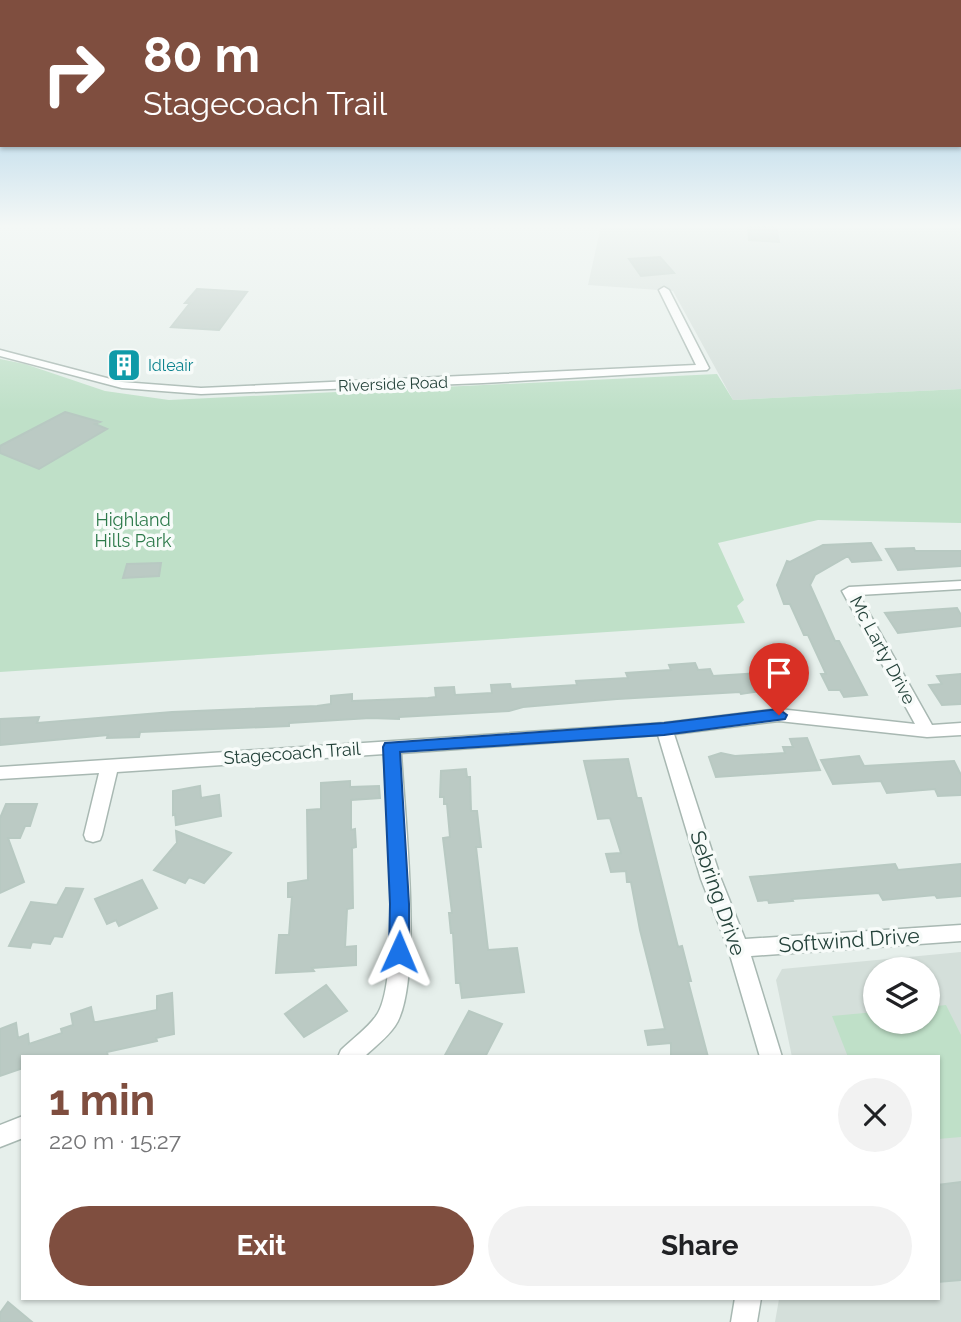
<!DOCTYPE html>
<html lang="en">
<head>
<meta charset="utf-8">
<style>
  :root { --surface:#fff; --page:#f2f2f2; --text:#202124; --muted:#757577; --accent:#7f4e3f }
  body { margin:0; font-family:Raleway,sans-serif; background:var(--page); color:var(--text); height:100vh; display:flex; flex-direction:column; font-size:26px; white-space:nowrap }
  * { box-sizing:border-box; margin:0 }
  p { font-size:23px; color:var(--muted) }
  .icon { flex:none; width:38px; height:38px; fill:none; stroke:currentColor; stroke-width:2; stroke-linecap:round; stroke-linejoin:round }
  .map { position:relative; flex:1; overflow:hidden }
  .sheet { position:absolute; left:21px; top:1055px; width:919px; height:245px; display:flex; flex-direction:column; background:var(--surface); border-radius:0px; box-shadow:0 2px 5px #0004 }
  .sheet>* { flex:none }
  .guide { position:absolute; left:0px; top:0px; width:962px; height:147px; box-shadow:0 2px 5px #0004; background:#7f4e3f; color:#fff; overflow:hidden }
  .buttons { position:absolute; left:863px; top:957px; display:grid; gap:14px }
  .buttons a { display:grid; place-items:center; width:77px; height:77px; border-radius:50%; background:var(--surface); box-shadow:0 2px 5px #0004; font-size:35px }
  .pin { position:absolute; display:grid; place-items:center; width:60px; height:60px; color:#fff; margin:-72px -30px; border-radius:50% 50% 50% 0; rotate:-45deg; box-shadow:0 0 7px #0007 }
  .pin .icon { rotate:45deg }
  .me { position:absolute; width:77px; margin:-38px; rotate:1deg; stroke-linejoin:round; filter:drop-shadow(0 0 5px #0008) }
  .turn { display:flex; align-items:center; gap:24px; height:147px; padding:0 28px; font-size:32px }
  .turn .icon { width:91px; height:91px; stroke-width:2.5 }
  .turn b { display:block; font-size:49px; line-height:60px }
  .round { display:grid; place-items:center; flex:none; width:74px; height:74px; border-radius:37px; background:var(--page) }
  .summary { display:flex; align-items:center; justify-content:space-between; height:119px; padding:0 28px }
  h1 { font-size:42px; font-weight:700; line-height:52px; color:var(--accent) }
  .action { display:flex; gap:14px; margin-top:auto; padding:14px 28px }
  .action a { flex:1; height:80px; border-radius:42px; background:var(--accent); color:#fff; font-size:28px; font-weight:700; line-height:80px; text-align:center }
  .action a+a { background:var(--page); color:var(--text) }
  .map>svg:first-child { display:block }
  .built { fill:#d4dfda; fill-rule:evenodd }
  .green { fill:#bfe0c8 }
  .building { fill:#bbcac4; stroke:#b8c9c2; stroke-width:2 }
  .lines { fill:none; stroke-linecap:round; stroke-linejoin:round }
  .street-casing { stroke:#a8b8b2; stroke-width:3 }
  .street { fill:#fff; fill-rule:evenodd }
  .route { fill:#1a73e8; stroke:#114b97; stroke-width:2 }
  .labels { text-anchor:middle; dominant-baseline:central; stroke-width:7; stroke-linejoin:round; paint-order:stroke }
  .far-culture-label { font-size:16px; fill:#0d838f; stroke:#f7fbf9; text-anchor:start }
  .far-street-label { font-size:16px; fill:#24423a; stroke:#f7fbf9 }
  .park-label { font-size:18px; fill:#2d7a4b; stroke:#f7fbf9 }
  .street-label { font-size:18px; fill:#24423a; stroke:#f7fbf9 }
  .near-street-label { font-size:21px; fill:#24423a; stroke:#f7fbf9 }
</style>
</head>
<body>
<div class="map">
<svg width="961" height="1322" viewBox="0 0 961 1322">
  <rect width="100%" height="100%" fill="#e6efeb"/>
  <!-- built -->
  <path class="built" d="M601,226H961V389L733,400L673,291L588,285Z
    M961,952V1322H775L779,1299L938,1298V1057H792L776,980L782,969ZM875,970H928V1022H875Z"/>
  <!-- green -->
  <path class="green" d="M0,359L25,364L105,391L169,400L717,374L733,400L961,389V523L818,520L718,543L744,600L737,606L745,623L0,672Z
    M946,1005L961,1035V1137L938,1139V1057H848L832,1016L875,1012V1022H928V1007Z"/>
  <!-- building -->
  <path class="building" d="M748,226H776L779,242L749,240Z
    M660,257L674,273L641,276L629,259Z
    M197,289L247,292L219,330L171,327L190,303H185Z
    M65,412L100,422L95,424L107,429L39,469L0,453V446Z
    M871,543L881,560L852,562L848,556L815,575L810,585L835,641H839L867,695L844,697L840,690H829L821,674H826L808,635H804L790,604H784L777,585L787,561L790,562L823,545Z
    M914,548L915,551H961V566L898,570L886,549Z
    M161,563L159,576L123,578L127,564Z
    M957,608L961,615V626L898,633L885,613Z
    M695,663L698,670L710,669L713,676L760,673L768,690L741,694L740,692L617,699L523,707L509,711L399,717V719L370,718L289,723V726L140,732L139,737L107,738L108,735L0,745V719L39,717L37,723L172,712L317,706L331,704V696L352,694V701L428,698L436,697L435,688L454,687L455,695L492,693L491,685L510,684L511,689L577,685L576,681L628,678L626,673L671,670L669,665Z
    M961,674V704L942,705L929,685L942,684L937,676Z
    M807,738L820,770L716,777L709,757L721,753L735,756L785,753L783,747H793L790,739Z
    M859,756L864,766L954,761L961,775V795L938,796L935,789L887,793L881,781L833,784L821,760Z
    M628,759L637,798H641L678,947L682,946L691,981H688L708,1057H671V1043L648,1045L645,1031L665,1029L640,930L631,882H627L626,871L611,872L606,854L621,853L610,818L598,819L584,761Z
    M466,769L467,777H470L471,811H477L481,847H476L488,950L517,948L524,992L462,998L460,983H456L453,933H451L449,913H452L443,838L450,837L447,804H444V797H440L441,771Z
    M350,781V787L379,786L380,798L351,800V830L355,829L356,847L352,848L353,908L347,909L345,947L356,946V965L312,968L314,971L276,973L279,935H289L292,897H288V883L308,880L307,810L321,809V783Z
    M200,786L201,798L219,795L221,816L176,825L175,814L173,815V791Z
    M6,804H37L30,826H25L20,838H8L24,882L0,893V818Z
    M176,831L231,853L204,883L189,877L185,883L154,870L177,843Z
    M895,864L898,870L961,864V896L937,898L935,895L883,900L879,893L792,899L793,901L769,903L768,900L758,901L750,877Z
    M142,880L157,908L119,926L116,920L107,924L95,899Z
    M66,888L83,889L62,937L54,936L50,944L32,942L30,948L9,946L31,902L57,905Z
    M326,985L347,1011L304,1037L285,1014Z
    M172,993L174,1034L156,1038L157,1041L107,1052L108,1057H23V1068L0,1076V1029L16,1023L18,1038L28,1034L29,1044L62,1033L61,1029L73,1025L71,1014L91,1007L94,1022H97L157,1010V996Z
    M469,1011L502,1024L485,1057H444Z
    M961,1182V1280L938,1282V1185Z
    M8,1302L32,1322H0V1313Z"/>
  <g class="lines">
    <!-- street casing -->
    <g class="street-casing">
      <path id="street" d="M664,287L669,290L709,368L707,370L483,383L201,394L122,388L0,356V350L122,382L201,388L696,365L659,290Z
        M961,581V589L859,595L932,725L961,723V735L927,737L779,721L674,734L721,879L745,939L961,925V941L751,956L782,1057H760L728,948L701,879L658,735L401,753C404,809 424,984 395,1026C387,1038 374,1047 364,1057H338L341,1050C352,1039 367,1029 376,1016C402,982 386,803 384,754L117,772L102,835L100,840L93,842L86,840L84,835L99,773L0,779V767L664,723L779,709L915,724L842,591L849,587Z
        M23,1116V1138L0,1147V1125Z
        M735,1298H761L757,1322H731Z"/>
    </g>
    <!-- street -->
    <use href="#street" class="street"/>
  </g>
  <!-- sky -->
  <linearGradient id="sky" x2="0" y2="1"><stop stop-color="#84bce0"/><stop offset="0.55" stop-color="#f4f8f6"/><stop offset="1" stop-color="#f4f8f6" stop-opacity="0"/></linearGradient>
  <rect width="961" height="411" fill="url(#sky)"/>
  <!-- route -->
  <path class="route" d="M779,709L787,715L785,719L664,735L400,752L409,904V952L406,958L399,961L392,958L389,952L390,904L383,747L385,743L664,723Z"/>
  <!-- icons -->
  <defs>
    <g id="building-square" transform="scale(1.75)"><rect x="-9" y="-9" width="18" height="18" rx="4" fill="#0f9aa8" stroke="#f7fbf9"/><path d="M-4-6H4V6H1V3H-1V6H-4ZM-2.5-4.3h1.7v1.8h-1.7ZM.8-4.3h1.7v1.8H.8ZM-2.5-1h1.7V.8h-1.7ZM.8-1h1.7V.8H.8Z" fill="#fff"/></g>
  </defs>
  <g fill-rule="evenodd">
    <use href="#building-square" x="124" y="365"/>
  </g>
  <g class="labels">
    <!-- far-culture labels -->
    <g class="far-culture-label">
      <text x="148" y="365">Idleair</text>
    </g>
    <!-- far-street labels -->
    <g class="far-street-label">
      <text transform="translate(393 384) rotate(-2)">Riverside Road</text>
    </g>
    <!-- park labels -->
    <g class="park-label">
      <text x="133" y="519">Highland<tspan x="133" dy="21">Hills Park</tspan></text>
    </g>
    <!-- street labels -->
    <g class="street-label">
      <text transform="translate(883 650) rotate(62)">Mc Larty Drive</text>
      <text transform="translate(292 753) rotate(-4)">Stagecoach Trail</text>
    </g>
    <!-- near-street labels -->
    <g class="near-street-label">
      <text transform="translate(718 893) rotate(71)">Sebring Drive</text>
      <text transform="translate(849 940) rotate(-4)">Softwind Drive</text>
    </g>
  </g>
</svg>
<div class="buttons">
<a><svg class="icon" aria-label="layers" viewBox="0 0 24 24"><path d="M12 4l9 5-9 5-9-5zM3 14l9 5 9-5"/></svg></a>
</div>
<div class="pin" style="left:779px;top:715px;background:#d93025"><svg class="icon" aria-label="arrive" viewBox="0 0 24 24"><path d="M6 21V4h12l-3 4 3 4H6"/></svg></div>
<svg class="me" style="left:399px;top:952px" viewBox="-20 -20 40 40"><path d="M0-17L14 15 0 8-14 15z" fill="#1a73e8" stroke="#fff" stroke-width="4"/></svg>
<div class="guide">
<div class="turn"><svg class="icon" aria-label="right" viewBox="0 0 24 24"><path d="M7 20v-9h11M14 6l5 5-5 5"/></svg><div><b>80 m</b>Stagecoach Trail</div></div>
</div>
<section class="sheet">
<div class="summary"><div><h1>1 min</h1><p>220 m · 15:27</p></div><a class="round"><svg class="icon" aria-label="close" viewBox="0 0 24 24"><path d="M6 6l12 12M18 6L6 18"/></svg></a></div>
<div class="action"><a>Exit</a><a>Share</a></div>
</section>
</div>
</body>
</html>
